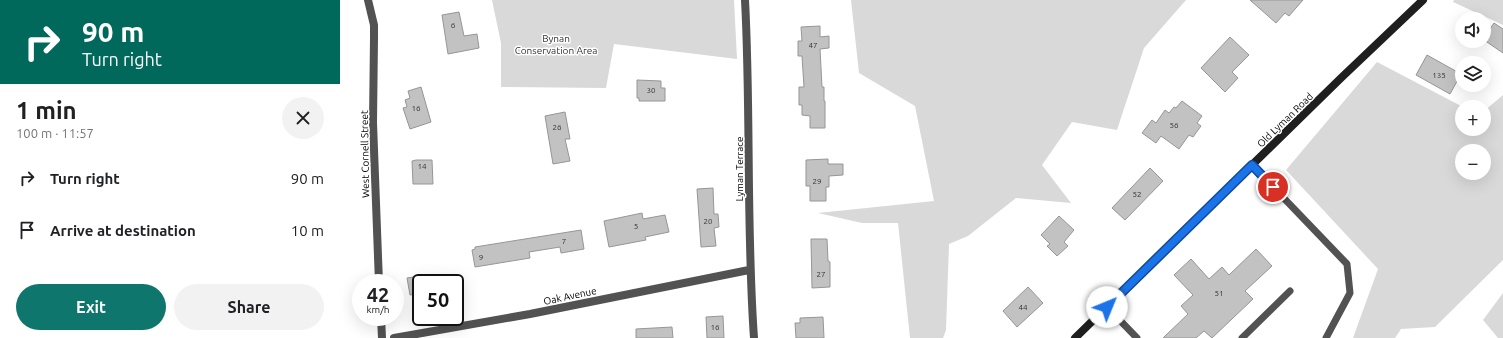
<!DOCTYPE html>
<html lang="en">
<head>
<meta charset="utf-8">
<style>
  :root { --surface:#fff; --page:#f2f2f2; --text:#202124; --muted:#757577; --accent:#0f766e }
  body { margin:0; font-family:Ubuntu,sans-serif; background:var(--page); color:var(--text); height:100vh; display:flex; flex-direction:column; font-size:15px; white-space:nowrap }
  * { box-sizing:border-box; margin:0 }
  p { font-size:13px; color:var(--muted) }
  .icon { flex:none; width:22px; height:22px; fill:none; stroke:currentColor; stroke-width:2; stroke-linecap:round; stroke-linejoin:round }
  .map { position:relative; flex:1; overflow:hidden }
  .sheet { display:flex; flex-direction:column; background:var(--surface); width:340px }
  .sheet>* { flex:none }
  .guide { background:#00695c; color:#fff; overflow:hidden }
  .buttons { position:absolute; left:1115px; top:12px; display:grid; gap:8px }
  .buttons a { display:grid; place-items:center; width:36px; height:36px; border-radius:50%; background:var(--surface); box-shadow:0 4px 16px #0002; font-size:20px }
  .speed { position:absolute; left:12px; top:274px; display:flex; gap:8px; font-size:20px; font-weight:700; text-align:center }
  .speed>* { display:grid; place-content:center; width:52px; height:52px; border-radius:50%; background:var(--surface); box-shadow:0 4px 16px #0002; line-height:1 }
  .speed small { font-size:10px; font-weight:400 }
  .speed .limit { border:2px solid #111; border-radius:6px; background:#fff; color:#111 }
  .pin { position:absolute; display:grid; place-items:center; width:34px; height:34px; color:#fff; margin:-17px; border:2px solid #fff; border-radius:50%; box-shadow:0 1px 4px #0007 }
  .me { position:absolute; width:44px; margin:-22px; rotate:45deg; stroke-linejoin:round; filter:drop-shadow(0 0 3px #0008) }
  .turn { display:flex; align-items:center; gap:14px; height:84px; padding:0 16px; font-size:18px }
  .turn .icon { width:52px; height:52px; stroke-width:2.5 }
  .turn b { display:block; font-size:28px; line-height:34px }
  .round { display:grid; place-items:center; flex:none; width:42px; height:42px; border-radius:21px; background:var(--page) }
  .overview { display:flex; align-items:center; justify-content:space-between; height:68px; padding:0 16px }
  h1 { font-size:24px; font-weight:700; line-height:30px }
  .cta { display:flex; gap:8px; margin-top:auto; padding:8px 16px }
  .cta a { flex:1; height:46px; border-radius:24px; background:var(--accent); color:#fff; font-size:16px; font-weight:700; line-height:46px; text-align:center }
  .cta a+a { background:var(--page); color:var(--text) }
  ul { padding:0; list-style:none }
  li { display:flex; align-items:center; gap:12px; height:52px; padding:0 16px }
  li div { flex:1 }
  li b { display:block; font-size:15px }
  li em { font-style:normal }
  main { display:flex; flex:1; min-height:0 }
  .map>svg:first-child { display:block }
  .green { fill:#d9d9d9; fill-rule:evenodd }
  .building { fill:#c2c2c2; stroke:#969696 }
  .lines { fill:none; stroke-linecap:round; stroke-linejoin:round }
  .service { stroke:#525252; stroke-width:7 }
  .minor { stroke:#525252; stroke-width:8 }
  .secondary { stroke:#1f1f1f; stroke-width:8 }
  .route-casing { stroke:#114b97; stroke-width:10 }
  .route { stroke:#1a73e8; stroke-width:7 }
  .labels { text-anchor:middle; dominant-baseline:central; stroke-width:3; stroke-linejoin:round; paint-order:stroke }
  .number-label { font-size:8px; fill:#303030 }
  .park-label { font-size:10px; fill:#303030; stroke:#fff }
  .street-label { font-size:10px; fill:#000; stroke:#fff }
</style>
</head>
<body>
<main>
<section class="sheet">
<div class="guide">
<div class="turn"><svg class="icon" aria-label="right" viewBox="0 0 24 24"><path d="M7 20v-9h11M14 6l5 5-5 5"/></svg><div><b>90 m</b>Turn right</div></div>
</div>
<div class="overview"><div><h1>1 min</h1><p>100 m · 11:57</p></div><a class="round"><svg class="icon" aria-label="close" viewBox="0 0 24 24"><path d="M6 6l12 12M18 6L6 18"/></svg></a></div>
<ul>
<li><svg class="icon" aria-label="right" viewBox="0 0 24 24"><path d="M7 20v-9h11M14 6l5 5-5 5"/></svg><div><b>Turn right</b></div><em>90 m</em></li>
<li><svg class="icon" aria-label="arrive" viewBox="0 0 24 24"><path d="M6 21V4h12l-3 4 3 4H6"/></svg><div><b>Arrive at destination</b></div><em>10 m</em></li>
</ul>
<div class="cta"><a>Exit</a><a>Share</a></div>
</section>
<div class="map">
<svg width="1163" height="338" viewBox="0 0 1163 338">
  <rect width="100%" height="100%" fill="#fff"/>
  <!-- green -->
  <path class="green" d="M152,0H394L397,59L274,44L266,88L161,87V43Z
    M511,0H846L804,48L777,130L732,122L702,165L731,203L676,198L628,236L609,244L606,330L603,338H570L558,223H522L478,213L594,201L575,106L519,73Z
    M1114,0H1163V25L1113,2Z
    M1037,62L1123,107L1122,129H1144V111L1163,95V260L1095,327L1061,329L1055,338H1013L1038,269L946,170ZM1122,151H1144V173H1122Z
    M1163,293V338H1158L1143,320Z"/>
  <!-- building -->
  <path class="building" d="M910,0H963L949,16L945,13L936,23Z
    M119,12L124,36L137,34L139,48L108,54L102,15Z
    M1154,23L1163,29V53L1144,40V38Z
    M480,26V37L489,36V48L480,49L482,87H484V101H485V128H470V116L462,115V105H459V87H464L462,56H458V41H462L461,27Z
    M890,37L909,55L892,72L898,78L885,92L861,68Z
    M1087,55L1121,74L1110,94L1076,75Z
    M297,80L321,81V88H325V101H299V98H297Z
    M81,87L91,122L70,129L63,108L67,107L65,100L70,98L68,91Z
    M842,101L862,116L857,123L861,126L853,137L849,135L839,149L821,136L816,143L802,133L812,120L816,123L825,110L829,113L834,107L836,108Z
    M225,112L230,139H225L230,161L213,164L205,116Z
    M488,159V164H503V175L489,176V187H486V201H470V186H466V160Z
    M76,160H92L93,184H73L72,161Z
    M810,168L823,181L785,220L772,208Z
    M373,188L374,214H378L379,227L374,228L376,246L361,247L357,189Z
    M302,213L303,219L325,215L329,232L305,237L306,240L269,247L264,221Z
    M719,216L734,230L724,242L728,246L717,256L707,246L710,244L701,235Z
    M241,230L244,249L221,253L220,247L189,252L190,258L135,267L132,250L135,249V247Z
    M471,239H487L488,261L490,262V287L472,288Z
    M916,249L932,266L905,291L913,299L872,338L864,331L856,338H823L848,314L841,306L853,295L834,275L851,259L869,279L882,267L889,275Z
    M81,276V293L70,295L67,278Z
    M688,287L703,303L677,327L663,311Z
    M383,316L384,338H367L366,317Z
    M483,317L484,338H456L455,323H460V318Z
    M332,327L333,338H296V329Z"/>
  <g class="lines">
    <!-- service -->
    <path class="service" d="M912,165L1007,264L1010,293L986,338
      M767,307L797,338
      M902,338L950,291"/>
    <!-- minor -->
    <path class="minor" d="M28,0L34,25V38L33,123L39,283
      M405,0C411,113 406,225 414,338
      M41,317L42,338
      M54,338L190,314L409,270"/>
    <!-- secondary -->
    <path class="secondary" d="M735,338L1001,78L1083,0"/>
  </g>
  <g class="lines">
    <!-- route casing -->
    <g class="route-casing">
      <path id="route" d="M767,307L912,165L933,187"/>
    </g>
    <!-- route -->
    <use href="#route" class="route"/>
  </g>
  <g class="labels">
    <!-- number labels -->
    <g class="number-label">
      <text x="113" y="25">6</text>
      <text x="473" y="45">47</text>
      <text x="1099" y="75">135</text>
      <text x="311" y="90">30</text>
      <text x="76" y="108">16</text>
      <text x="834" y="125">56</text>
      <text x="217" y="127">26</text>
      <text x="82" y="166">14</text>
      <text x="477" y="181">29</text>
      <text x="797" y="194">52</text>
      <text x="368" y="221">20</text>
      <text x="296" y="226">5</text>
      <text x="224" y="241">7</text>
      <text x="141" y="257">9</text>
      <text x="481" y="274">27</text>
      <text x="879" y="293">51</text>
      <text x="683" y="307">44</text>
      <text x="375" y="327">16</text>
    </g>
    <!-- park labels -->
    <g class="park-label">
      <text x="216" y="38">Bynan<tspan x="216" dy="12">Conservation Area</tspan></text>
    </g>
    <!-- street labels -->
    <g class="street-label">
      <text transform="translate(945 120) rotate(-44)">Old Lyman Road</text>
      <text transform="translate(25 154) rotate(-91)">West Cornell Street</text>
      <text transform="translate(399 169) rotate(-90)">Lyman Terrace</text>
      <text transform="translate(230 296) rotate(-12)">Oak Avenue</text>
    </g>
  </g>
</svg>
<div class="buttons">
<a><svg class="icon" aria-label="sound" viewBox="0 0 24 24"><path d="M4 9h4l5-4v14l-5-4H4zM17 9q2 3 0 6"/></svg></a>
<a><svg class="icon" aria-label="layers" viewBox="0 0 24 24"><path d="M12 4l9 5-9 5-9-5zM3 14l9 5 9-5"/></svg></a>
<a>+</a>
<a>−</a>
</div>
<div class="speed"><div>42<small>km/h</small></div><div class="limit">50</div></div>
<div class="pin" style="left:933px;top:187px;background:#d93025"><svg class="icon" aria-label="arrive" viewBox="0 0 24 24"><path d="M6 21V4h12l-3 4 3 4H6"/></svg></div>
<svg class="me" style="left:767px;top:307px" viewBox="-20 -20 40 40"><circle r="19" fill="#fff"/><path d="M0-13L10 11 0 6-10 11z" fill="#1a73e8"/></svg>
</div>
</main>
</body>
</html>
